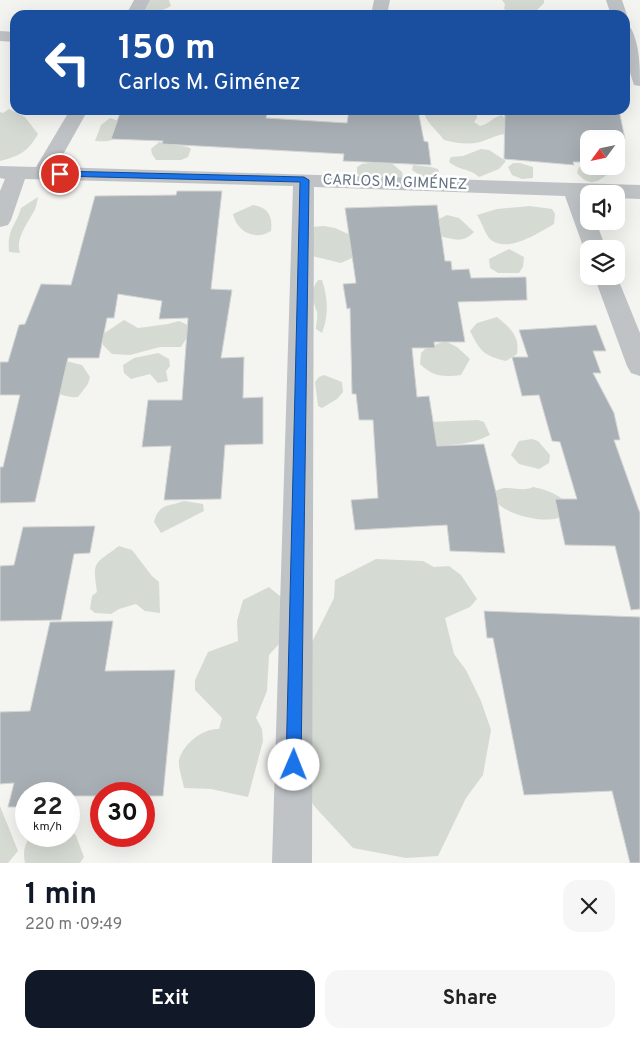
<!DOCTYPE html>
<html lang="en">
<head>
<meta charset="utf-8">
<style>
  :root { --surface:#fff; --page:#f6f6f6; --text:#222; --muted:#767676; --accent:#111827 }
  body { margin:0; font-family:Overpass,sans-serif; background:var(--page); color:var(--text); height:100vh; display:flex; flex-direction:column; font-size:19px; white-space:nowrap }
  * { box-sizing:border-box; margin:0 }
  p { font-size:16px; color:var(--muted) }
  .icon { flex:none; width:28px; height:28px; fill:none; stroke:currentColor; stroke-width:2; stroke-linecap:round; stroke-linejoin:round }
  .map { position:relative; height:863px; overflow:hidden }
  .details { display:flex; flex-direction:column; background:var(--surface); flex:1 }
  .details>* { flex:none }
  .banner { position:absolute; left:10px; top:10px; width:620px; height:105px; border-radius:15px; box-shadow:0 5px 20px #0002; background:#1a4fa0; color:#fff; overflow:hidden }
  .needle { width:32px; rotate:237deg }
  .fabs { position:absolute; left:580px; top:130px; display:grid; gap:10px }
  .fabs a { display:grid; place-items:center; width:45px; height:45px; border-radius:10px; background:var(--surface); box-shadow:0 5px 20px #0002; font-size:25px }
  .speed { position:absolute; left:15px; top:782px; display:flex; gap:10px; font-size:25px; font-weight:700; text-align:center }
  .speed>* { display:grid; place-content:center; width:65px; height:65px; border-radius:50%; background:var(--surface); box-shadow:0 5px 20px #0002; line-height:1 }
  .speed small { font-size:12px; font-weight:400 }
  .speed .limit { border:8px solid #d22; background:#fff; color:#111 }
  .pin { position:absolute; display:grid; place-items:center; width:42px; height:42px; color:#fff; margin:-21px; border:2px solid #fff; border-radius:50%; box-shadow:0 1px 5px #0007 }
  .me { position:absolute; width:55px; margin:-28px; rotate:1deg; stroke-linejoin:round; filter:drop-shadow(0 0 4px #0008) }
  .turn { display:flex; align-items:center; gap:18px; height:105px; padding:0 25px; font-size:22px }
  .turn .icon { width:65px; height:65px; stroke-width:2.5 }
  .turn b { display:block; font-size:35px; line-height:42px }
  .round { display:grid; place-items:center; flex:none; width:52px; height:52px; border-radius:15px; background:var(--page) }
  .overview { display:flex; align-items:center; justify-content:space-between; height:85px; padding:0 25px }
  h1 { font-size:30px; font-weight:700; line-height:38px; color:var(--accent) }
  .primary-button { display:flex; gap:10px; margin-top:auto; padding:10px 25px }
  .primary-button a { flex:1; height:58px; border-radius:15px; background:var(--accent); color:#fff; font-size:20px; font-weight:700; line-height:58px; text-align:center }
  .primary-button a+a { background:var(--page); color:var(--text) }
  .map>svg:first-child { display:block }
  .green { fill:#d5dbd2 }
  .building { fill:#a9b0b5; stroke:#d5d6d3 }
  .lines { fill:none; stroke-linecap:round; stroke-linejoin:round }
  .minor { fill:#bfc3c6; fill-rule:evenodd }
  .route { fill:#1a73e8; stroke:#114b97 }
  .labels { text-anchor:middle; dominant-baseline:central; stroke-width:5; stroke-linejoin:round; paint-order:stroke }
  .far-street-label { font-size:15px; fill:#647281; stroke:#fff }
</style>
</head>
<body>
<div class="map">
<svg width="640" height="863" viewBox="0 0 640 863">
  <rect width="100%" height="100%" fill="#f4f4f1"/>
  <!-- green -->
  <path class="green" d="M146,0H169L171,6L159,12H146L140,6Z
    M502,0H544V3L532,15H517L504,9L505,4Z
    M9,109L25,117L38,134C28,152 19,156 0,161V112L3,113Z
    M424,110H476L477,118L474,122L480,126C489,124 493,117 502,115L519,136C500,131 498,137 480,142C468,145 455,143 444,140C437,130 424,121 424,110Z
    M110,118L119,121C115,141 116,142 95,141L101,125Z
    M159,142L188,147L191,149L188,157L181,160H156L152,154L151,149Z
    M481,149L489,150L506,161L499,169L479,177C469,168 458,170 449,162L451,157L463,156Z
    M388,160L402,172L403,178C388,179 375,178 360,177L357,173V167L362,164Z
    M513,163H520L533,167V178L522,179L512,175L508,167Z
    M413,165L431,167L438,169L441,178C428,181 422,176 412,170Z
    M591,166L606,169L608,174C595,184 589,186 577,173L579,167Z
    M38,197C37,202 36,209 33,213C27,224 15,240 20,253L9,252C7,228 15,228 21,208Z
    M253,205C268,207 273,216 271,231C255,241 237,232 233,214Z
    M530,206L552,209L555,214L554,224C538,233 509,253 491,240C485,235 482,222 477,215L497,209Z
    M447,215L459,218L474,232C463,243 455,240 440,236L435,221Z
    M324,226L335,228L359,239L356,256L341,263L312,256V227Z
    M509,249L524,257L523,267L519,273H498L490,268L489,259Z
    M318,280H322C328,298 329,315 322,333L316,329C316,324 318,317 317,312C313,301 309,291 318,280Z
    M497,317C510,328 520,335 517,354L506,361C484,356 480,351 470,331L477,323Z
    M124,320L138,328L168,324L179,321L190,326L191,331L181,347H160L130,355L112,354L103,345V334Z
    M445,341L457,347L470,359L461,375C444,377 433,377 420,364L421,353L425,349Z
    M158,353L169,359L170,366L166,371L168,381L158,383L150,374L131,379L124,373L123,365L134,358Z
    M62,360L82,365L90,377L88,384L78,397C67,398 60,393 49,393Z
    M324,375L342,382L343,392L337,399L322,408L318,406L315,382L319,377Z
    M478,420L484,422L490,435C469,446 448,445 425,446L429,422Z
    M532,439L538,441L550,455L549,463L539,469L519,464L511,455L519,441Z
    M533,487C549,490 559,495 571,506C569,509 567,513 564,515C550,526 505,515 496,501C494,499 494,496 493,494C503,481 521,494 533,487Z
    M184,501L203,504L204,511L161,533L154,522C159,503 168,507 184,501Z
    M119,546L132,550L152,576L159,582L160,613L145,611L136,604L119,609L111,614L95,613L90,609L92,596L97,592C92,560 95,564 119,546Z
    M376,559L423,561L434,567L449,566L461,575L477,599L470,607L445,618L454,654L466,670L481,701L491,730L483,775L466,798L438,856L406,858L353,848L315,807L291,771L312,642L334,598L335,580Z
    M269,587L287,602L279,644L269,655L267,691L256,718L262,729L263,741L248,797L211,789L184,788C183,781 178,768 179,760C183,744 203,728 219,729L222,718L195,690V680L208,652L238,641L237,621L243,600Z
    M0,806L18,851L8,863H0Z
    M69,825L76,836L84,857L80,863H25C23,852 24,846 30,836H69Z"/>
  <!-- building -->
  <path class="building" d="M190,110H268L266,118L347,123L349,110H418L424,141L428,142L431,165L343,161L344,154L162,144L163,141L111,139L120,113L146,114L147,111L189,114Z
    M505,110H619L625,139H589V162H573L574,165L504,159Z
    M177,191H222L211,289L232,290L221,358L244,357L243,398L263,397V444L225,445L221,499L164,500L171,446L142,447L148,400H182L188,318L159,319L162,301L118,294L114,318H107L99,358H68L35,502L0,503V467H3L20,395H0V362H8L19,325L25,324L41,284L71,285L95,196L176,195Z
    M437,205L445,261H451L452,270L469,269L471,278L526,277L527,300L458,302L465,342H434L435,348H412L417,397L429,396L437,446L484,444L497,497L505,553L450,551L447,525L355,530L351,500L378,498L373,420H359L356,394H352L350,308L347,309L343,284L356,283L345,208Z
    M596,325L606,351H593L601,373H593L614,413L620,440H614L640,513V609L631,610L615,546L565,545L555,499H577L560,442L552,441L539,395L522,396L512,357H528L519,330Z
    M95,526L90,553L74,554L61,620L0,621V566L14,565L23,527Z
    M484,611L640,617V863H630L612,791L524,795L493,638H487Z
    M113,621L105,671L175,670L163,796H144V794H101V796H69V798V794H26V807H8L14,783L0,784V712L30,711L50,622Z"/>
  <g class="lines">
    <!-- minor -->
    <path class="minor" d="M134,0H150L142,15H126Z
      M374,0H390L387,15H371Z
      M606,0H622L627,15L625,18V15H611Z
      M625,27L631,28C640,46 640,67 640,86L634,85L625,57Z
      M0,31L15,32V42L0,41Z
      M70,110H88L56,167L640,185V199L616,198V194H589V197H586L589,204V221H596L606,249H589V255L584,249L565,196L314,187L312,863H272L293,186L25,179L11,220L8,225L0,227V191L5,179L0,178V166L36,167Z
      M616,274L640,333V376L631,373L627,366L594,276H616Z"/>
  </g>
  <!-- route -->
  <path class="route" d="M60,171L304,177L309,180L301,765L299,771L294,773L288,771L286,765L300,182L57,176L56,174Z"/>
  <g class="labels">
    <!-- far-street labels -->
    <g class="far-street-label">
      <text transform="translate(395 183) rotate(2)">CARLOS M. GIMÉNEZ</text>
    </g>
  </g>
</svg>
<div class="fabs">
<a><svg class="needle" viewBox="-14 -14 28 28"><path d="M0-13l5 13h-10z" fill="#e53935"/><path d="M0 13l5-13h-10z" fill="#767676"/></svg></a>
<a><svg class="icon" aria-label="sound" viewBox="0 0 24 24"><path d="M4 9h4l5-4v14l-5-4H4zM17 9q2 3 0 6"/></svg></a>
<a><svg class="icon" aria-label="layers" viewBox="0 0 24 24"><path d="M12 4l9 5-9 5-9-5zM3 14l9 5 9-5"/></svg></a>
</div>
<div class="speed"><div>22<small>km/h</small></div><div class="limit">30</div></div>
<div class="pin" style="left:60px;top:174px;background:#d93025"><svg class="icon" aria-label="arrive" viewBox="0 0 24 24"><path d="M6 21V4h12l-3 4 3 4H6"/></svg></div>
<svg class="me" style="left:294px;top:765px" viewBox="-20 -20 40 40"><circle r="19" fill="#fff"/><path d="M0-13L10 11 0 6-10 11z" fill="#1a73e8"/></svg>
<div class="banner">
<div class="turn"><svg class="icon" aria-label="left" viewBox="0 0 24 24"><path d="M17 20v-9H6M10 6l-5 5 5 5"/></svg><div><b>150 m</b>Carlos M. Giménez</div></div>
</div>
</div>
<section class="details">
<div class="overview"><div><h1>1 min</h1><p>220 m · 09:49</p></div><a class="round"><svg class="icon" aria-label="close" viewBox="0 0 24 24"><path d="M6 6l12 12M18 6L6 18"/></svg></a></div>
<div class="primary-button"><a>Exit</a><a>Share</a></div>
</section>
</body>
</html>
